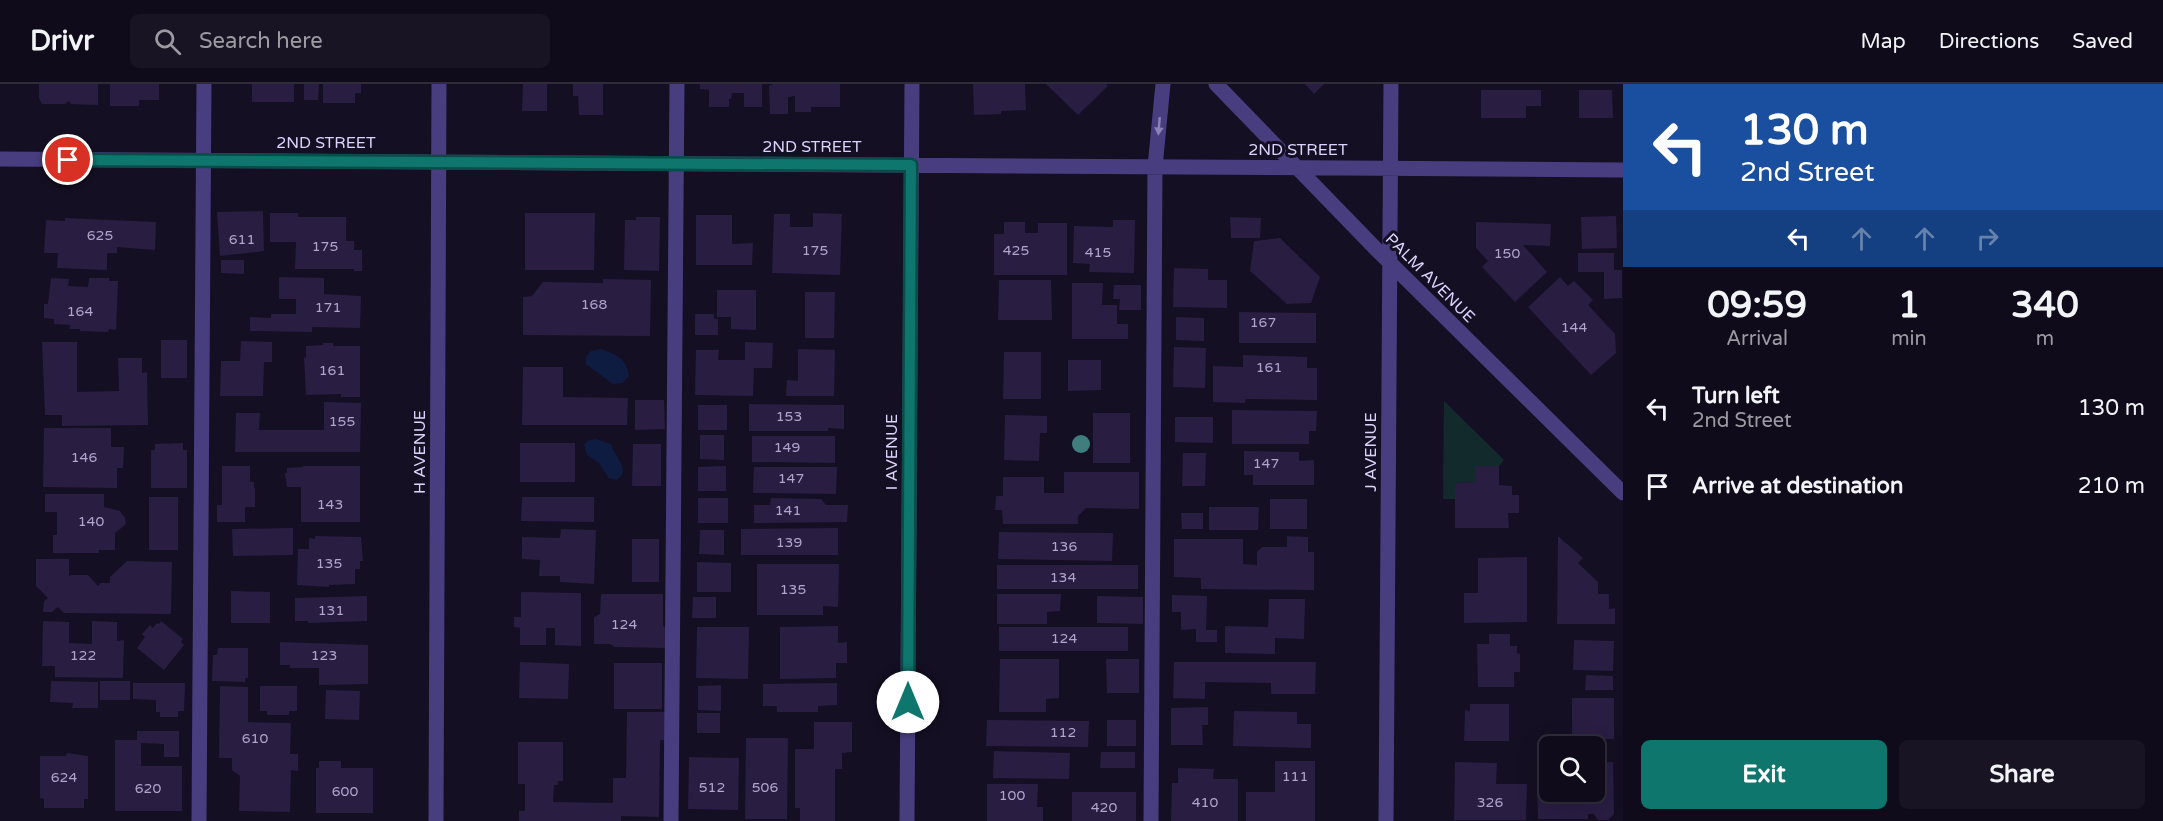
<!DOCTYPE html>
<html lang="en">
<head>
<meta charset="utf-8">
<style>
  :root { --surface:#100b1a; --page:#191423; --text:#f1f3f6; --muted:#9c9ba2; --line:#302b39; --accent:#0f766e }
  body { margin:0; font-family:"Varela Round",sans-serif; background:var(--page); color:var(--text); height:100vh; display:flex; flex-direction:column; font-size:22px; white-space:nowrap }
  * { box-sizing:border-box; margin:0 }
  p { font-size:20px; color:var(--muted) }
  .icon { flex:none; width:33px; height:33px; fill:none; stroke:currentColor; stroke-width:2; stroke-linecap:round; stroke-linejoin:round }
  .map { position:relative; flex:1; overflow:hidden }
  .drawer { display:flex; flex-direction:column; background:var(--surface); width:540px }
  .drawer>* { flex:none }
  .top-card { background:#1a4fa0; color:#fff; overflow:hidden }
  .controls { position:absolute; left:1539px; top:652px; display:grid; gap:12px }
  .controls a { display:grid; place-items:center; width:66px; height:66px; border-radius:9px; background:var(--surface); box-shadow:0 6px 24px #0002,0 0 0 2px var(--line); font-size:30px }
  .pin { position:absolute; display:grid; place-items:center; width:51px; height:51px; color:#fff; margin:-26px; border:3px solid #fff; border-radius:50%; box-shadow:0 2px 6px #0007 }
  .me { position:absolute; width:66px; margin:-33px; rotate:0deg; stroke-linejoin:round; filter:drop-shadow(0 0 4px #0008) }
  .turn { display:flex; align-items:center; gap:21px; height:126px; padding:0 18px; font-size:27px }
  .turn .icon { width:78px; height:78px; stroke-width:2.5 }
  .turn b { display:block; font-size:42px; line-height:51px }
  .lanes { display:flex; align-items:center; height:57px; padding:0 18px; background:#0003; justify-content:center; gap:30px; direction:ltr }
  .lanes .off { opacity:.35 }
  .eta { display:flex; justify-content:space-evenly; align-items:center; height:102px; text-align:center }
  .eta b { font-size:36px; font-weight:800; line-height:42px }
  .button { display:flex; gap:12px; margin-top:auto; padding:12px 18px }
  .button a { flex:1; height:69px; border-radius:9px; background:var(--accent); color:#fff; font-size:24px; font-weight:800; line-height:69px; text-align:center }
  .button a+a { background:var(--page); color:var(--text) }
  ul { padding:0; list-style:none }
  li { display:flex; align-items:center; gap:18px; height:78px; padding:0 18px }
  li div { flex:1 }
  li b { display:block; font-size:22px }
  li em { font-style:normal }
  header { display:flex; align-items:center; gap:36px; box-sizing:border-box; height:84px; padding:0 30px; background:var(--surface); border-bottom:2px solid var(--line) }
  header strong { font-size:28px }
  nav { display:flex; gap:33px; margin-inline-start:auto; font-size:21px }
  .search { width:420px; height:54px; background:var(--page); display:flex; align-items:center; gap:15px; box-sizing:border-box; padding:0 21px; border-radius:9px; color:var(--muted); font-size:22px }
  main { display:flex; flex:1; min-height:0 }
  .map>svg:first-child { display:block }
  .green { fill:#132a2c }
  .water { fill:#0f1c42 }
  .building { fill:#291d42 }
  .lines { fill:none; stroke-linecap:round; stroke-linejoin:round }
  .minor { stroke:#483e7f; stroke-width:15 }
  .tree { fill:#407e7e }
  .oneway { fill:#8b82b7 }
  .route-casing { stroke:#0a4d48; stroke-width:15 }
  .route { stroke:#0f766e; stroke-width:10 }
  .labels { text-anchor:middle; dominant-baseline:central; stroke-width:6; stroke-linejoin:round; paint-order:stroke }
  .number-label { font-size:14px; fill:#b0a6ce }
  .street-label { font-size:16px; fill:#ddd4fc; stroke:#150f23 }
</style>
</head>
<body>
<header>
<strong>Drivr</strong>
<div class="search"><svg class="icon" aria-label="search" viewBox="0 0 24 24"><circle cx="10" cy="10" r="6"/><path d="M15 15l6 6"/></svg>Search here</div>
<nav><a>Map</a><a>Directions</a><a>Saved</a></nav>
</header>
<main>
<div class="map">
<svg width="1623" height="737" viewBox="0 0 1623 737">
  <rect width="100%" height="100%" fill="#150f23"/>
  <!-- green -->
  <path class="green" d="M1444,317L1504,376L1499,382L1475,383V398L1455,399V415H1443Z"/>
  <!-- water -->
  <path class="water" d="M601,265C617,271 626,274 629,292L622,299L613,300L586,280V273L591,267Z
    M596,355L611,360C614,373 633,387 616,396L609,394L599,379L587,371L584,360L590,356Z"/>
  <!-- building -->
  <path class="building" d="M39,0H98V21L71,20L69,17L65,20H42L39,14Z
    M110,0H159V16H139V22H110Z
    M252,0H294V18H252Z
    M304,0H319L318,16H304Z
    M323,0H361V9H355V19H323Z
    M523,0H547V27H522Z
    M573,0H603V31H579L578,12H573Z
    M700,0H762V23H744V9H732L731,15H729V23H709V6L700,5Z
    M773,0H840V23H811V28H795V12L788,13V30H770L769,2Z
    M973,0H1025L1026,26L1001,27V30L974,31Z
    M1046,0H1106L1108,2L1078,31Z
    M1305,0H1324L1314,10Z
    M1481,6H1541V22H1526V34H1481Z
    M1579,6H1612L1613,34H1579Z
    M263,127L264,167L220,172L217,128Z
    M270,129H298V133H346V157H354V166H362V187H354V185H295L296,158H270Z
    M525,129H595L594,186H525Z
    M813,129L842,130L840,191L772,189L774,130H790V143H813Z
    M696,131H732V160L753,159L752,181H696Z
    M1616,132L1617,164L1582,165L1581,133Z
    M636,133H660L659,187L624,186L625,136H636Z
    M1230,133L1261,134L1260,154H1231Z
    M65,134L156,138L155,166L117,163V169H107V186L57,184L58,169H44L46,136L65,137Z
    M1113,136H1135L1134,189L1089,188L1090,180L1073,179L1074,142L1113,143Z
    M1004,138H1025V149H1038V139H1067V191H994V150H1004Z
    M1476,138L1551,140L1550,162L1523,161L1547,188L1515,218L1482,183L1488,177L1476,164Z
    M1280,154L1320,193L1311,219L1287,220L1250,187L1254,157Z
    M1578,169H1614V186H1622V214L1604,215V188H1578Z
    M221,176H244V190L221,189Z
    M1174,184L1208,185V196H1227V224L1173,223Z
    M279,193L324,194V210L361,212L360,244L312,243V248L250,247V233L271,234V230H296V215H279Z
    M1560,193L1568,202L1574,197L1593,216L1588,221L1615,250L1616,269L1591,291L1528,223Z
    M51,194L69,195L68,202L88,203L89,194H109V197H118L116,246L109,245L108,248L80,247V245H70V241L54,240V235L44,234V220H48Z
    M603,195L651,196L650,252L523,251V213L532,212L543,198L603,199Z
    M999,196H1051L1052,236H998Z
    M1072,199H1103L1102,221H1117V240H1128V255H1072Z
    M1114,201H1141V226H1119L1120,215H1113Z
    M717,206H756V246L731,245V233H717Z
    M805,208H835L834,254H805Z
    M1239,228L1316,229V259H1239Z
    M695,230H714V235H718V251H695Z
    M1176,233L1204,234V257L1176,256Z
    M161,256H187V294H161Z
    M241,257L272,258V278H264L263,312H220L221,277H240Z
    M42,258H77V308L119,307L118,274H142V289L147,288L148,341L62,342V331H45Z
    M745,258L773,259L772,284H754L753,312L695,311L696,266H719L718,276H745Z
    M323,259H333V262H360V313H341V310L306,311L304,273L306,274V262L323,261Z
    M1174,263L1206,264L1205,304L1173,303Z
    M798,265L835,266L834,312H786L787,296L798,297Z
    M1004,268H1041V315H1003Z
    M1243,271L1307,273V284H1317V316L1246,315L1245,319L1213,318V282L1243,283Z
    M1068,276H1101V306L1068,307Z
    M523,283H563V313L628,314L627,341H522Z
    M635,316H664L665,345L635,346Z
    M324,318L361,319L360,368H235L236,329H260L259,346H324Z
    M749,320L844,321V345L828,344V347H749Z
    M698,321H727V346H698Z
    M1232,326L1317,327L1316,347H1309V360H1232Z
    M1093,329H1130V379H1093Z
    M1005,331L1047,332V349H1040L1039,377L1004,376Z
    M1175,333H1213V359L1175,358Z
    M44,344H111V363H124L123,384H117V404L43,403Z
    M700,351H724V376L700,375Z
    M752,352H835V379L752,378Z
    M183,359V366H187V404H151V366H155V360Z
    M520,359H575V398H520Z
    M633,360H661V402H632Z
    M1244,367L1299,368V377L1314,376V401H1253V391H1244Z
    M1183,369H1206L1205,402H1182Z
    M222,382H250V398H254V404H255V423H245V438H217V421H222Z
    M303,382H360V438H301V403H287L285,389H287V384L303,383Z
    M726,382V407H698V383Z
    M1475,382H1499V401L1512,402V411H1519V429H1508L1509,444H1455V399L1475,398Z
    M754,383H837L836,410L753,409Z
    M1064,388H1139V425L1086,424L1078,432V440H1003L1002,426H995L996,412H1003V393H1044V409H1064Z
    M45,410H104V423L120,427L125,434L126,440L115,449V466H99V469H53V451H57V428H45Z
    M149,413H178V466H149Z
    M522,413H594V438L521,437Z
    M698,414H728V439H698Z
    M771,414L821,415L826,421H848L847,438L754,439V421H770Z
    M1270,415H1307V445H1270Z
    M1209,423H1259L1258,446H1209Z
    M1181,429H1203V445H1182Z
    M293,444V471L233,472L232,445Z
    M838,444V471H741V445Z
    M561,445L596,446L594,500L560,498V492H539L540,476L522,475V453L560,454Z
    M700,446H724V471L699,470Z
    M999,448L1113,449L1112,477L998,475Z
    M315,452L361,453L363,477H360V485H355V500L329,501V503L297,501L298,465H309V454L315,455Z
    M1287,452L1308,453V468H1314V506L1201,505V494L1174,493V455H1243V480L1257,481V468L1262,463H1287Z
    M1558,452L1583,474L1578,479L1598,498V510H1609V525L1615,524V540H1557Z
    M632,455H659V498H632Z
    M1527,473V538L1464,539V509H1478V474Z
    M36,475H69V493L71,491H88L98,502L101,499H110V493L127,477L172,478L171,530L64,529L58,523L52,528H43L44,517L48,514L36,502Z
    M697,478L731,479V508H697Z
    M757,480H839L838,523L823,522V531H757Z
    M997,481H1138V505H997Z
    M231,507L270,508V539H231Z
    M521,508L581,509V562L555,561V544H546V561H520V544L514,543V533H521Z
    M601,510H663V542L667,545L666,564L615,563L610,560H594V533L600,530Z
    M997,510H1061L1060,527L1047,528V540H997Z
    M1172,511L1207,512L1206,546H1217V558H1196V545L1181,546V528H1172Z
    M367,512V537L308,539V537H295V514Z
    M1097,512L1143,513V540L1097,539Z
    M693,513H716V534H692Z
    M1269,515H1305L1304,555L1275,554V570L1225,569V542L1268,543Z
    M43,537L69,538V559L92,560V537L117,538V557L124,556L123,594L55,593V582H42Z
    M161,537L183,555L181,558L184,561L164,586L137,564L145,553L142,550L150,541L153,544L157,539L159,540Z
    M838,542V559L847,558V579H836V594L780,595V543Z
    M697,543H749L748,595L696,594Z
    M999,543H1128V567H999Z
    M1489,550H1510V562H1517V569L1520,570V588H1514V603H1478L1477,560H1489Z
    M1574,556L1614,557L1613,587L1573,586Z
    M280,558L368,561V600L319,601V584H290V581H280Z
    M218,564H248V594H245V598L212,597L213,571H217Z
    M1000,575H1059V614L1046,615V628H999Z
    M1106,575H1139V609H1107Z
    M520,578L569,580L568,615L519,614Z
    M1174,578H1316L1315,610H1271V599L1205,598V615L1173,614Z
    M614,579H662V625H614Z
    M1586,591L1613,592V606H1585Z
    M51,597L98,598V624H72L73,619L50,618Z
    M100,597H130V616H100Z
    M133,599H185L184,627H178V633H160V628H156V616L133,615Z
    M837,599V621L818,622V628H777V622H763V600Z
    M721,601V627L698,626V602Z
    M220,602L248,603V638L291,639L290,670H298V687L291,686L290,728L239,727L240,692L232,686V674H219Z
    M260,602H297V627H289V631H267V627H260Z
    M326,606L360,607L359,636L325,635Z
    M1572,614H1614V655H1572Z
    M1470,620H1509V657H1464L1465,626L1470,627Z
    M1208,623V641H1202L1203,661H1171V624Z
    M1234,627L1297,628V640H1311V664L1233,662Z
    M627,628H666V656H660L659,733L621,732V737H519V727H525V700H518V658H563V697H558V701H554L553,718L613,719V694H626Z
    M697,629H720V649H697Z
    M987,636L1089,637L1088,663L986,662Z
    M1107,636H1136V662H1107Z
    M814,638H852V668L842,669V685H835V737H800V724H795V665H814Z
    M137,647H179V673H164V660L141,659V682H182V727H115V656H137Z
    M746,654H788L787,735H745Z
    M994,667L1070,669L1069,695L993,694Z
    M1101,668H1135V684H1100Z
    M67,669L88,672V715H84V724H44V715L40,714V672H66Z
    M689,673L739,674L738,726L688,725Z
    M319,677H341V684H373V729H316V684H319Z
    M1275,677H1315V737H1246V708H1275Z
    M1455,678L1497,679L1496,700H1527L1526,736H1454Z
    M1613,678L1614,730L1608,736H1598L1594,730H1588V735H1538L1537,692H1550V708H1594V679Z
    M1178,684L1214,685L1213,695H1238V737H1171L1172,699H1178Z
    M987,700H1038L1037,723H1043V737H987Z
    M1072,708H1136V737H1072Z"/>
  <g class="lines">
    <!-- minor -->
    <path class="minor" d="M1216,0L1376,165L1623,409
      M0,75L1623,86
      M199,737L204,0
      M436,737L439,0
      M671,737L677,0
      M907,737L912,0
      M1151,737L1155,83L1163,0
      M1386,737L1391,0"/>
  </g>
  <!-- trees -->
  <circle class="tree" cx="1081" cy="360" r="9"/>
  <!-- one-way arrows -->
  <defs><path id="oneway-solid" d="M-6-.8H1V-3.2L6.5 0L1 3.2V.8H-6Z" transform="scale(1.5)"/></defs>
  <use class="oneway" href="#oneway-solid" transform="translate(1159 42) rotate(95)"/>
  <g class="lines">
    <!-- route casing -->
    <g class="route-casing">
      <path id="route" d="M68,76L911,81L908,618"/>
    </g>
    <!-- route -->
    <use href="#route" class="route"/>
  </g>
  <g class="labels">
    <!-- number labels -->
    <g class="number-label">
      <text x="100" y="151">625</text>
      <text x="242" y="155">611</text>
      <text x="325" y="162">175</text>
      <text x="815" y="166">175</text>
      <text x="1016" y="166">425</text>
      <text x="1098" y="168">415</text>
      <text x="1507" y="169">150</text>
      <text x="594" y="220">168</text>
      <text x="328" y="223">171</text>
      <text x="80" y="227">164</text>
      <text x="1263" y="238">167</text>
      <text x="1574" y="243">144</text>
      <text x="1269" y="283">161</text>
      <text x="332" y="286">161</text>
      <text x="789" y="332">153</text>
      <text x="342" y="337">155</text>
      <text x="787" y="363">149</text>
      <text x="84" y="373">146</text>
      <text x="1266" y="379">147</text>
      <text x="791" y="394">147</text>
      <text x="330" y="420">143</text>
      <text x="788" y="426">141</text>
      <text x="91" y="437">140</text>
      <text x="789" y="458">139</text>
      <text x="1064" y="462">136</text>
      <text x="329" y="479">135</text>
      <text x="1063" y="493">134</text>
      <text x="793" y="505">135</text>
      <text x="331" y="526">131</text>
      <text x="624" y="540">124</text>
      <text x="1064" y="554">124</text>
      <text x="83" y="571">122</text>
      <text x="324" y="571">123</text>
      <text x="1063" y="648">112</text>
      <text x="255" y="654">610</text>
      <text x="1295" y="692">111</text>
      <text x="64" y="693">624</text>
      <text x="712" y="703">512</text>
      <text x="765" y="703">506</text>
      <text x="148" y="704">620</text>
      <text x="345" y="707">600</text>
      <text x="1012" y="711">100</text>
      <text x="1205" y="718">410</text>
      <text x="1490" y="718">326</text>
      <text x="1104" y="723">420</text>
    </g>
    <!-- street labels -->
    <g class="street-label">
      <text x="326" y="59">2ND STREET</text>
      <text x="812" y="63">2ND STREET</text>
      <text x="1298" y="66">2ND STREET</text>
      <text transform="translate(1430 194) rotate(45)">PALM AVENUE</text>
      <text transform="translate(420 368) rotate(-90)">H AVENUE</text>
      <text transform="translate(892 368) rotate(-90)">I AVENUE</text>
      <text transform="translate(1371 368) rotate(-90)">J AVENUE</text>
    </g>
  </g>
</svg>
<div class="controls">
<a><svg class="icon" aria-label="search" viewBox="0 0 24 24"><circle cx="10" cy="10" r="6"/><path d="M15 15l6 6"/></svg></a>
</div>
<div class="pin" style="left:68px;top:76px;background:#d93025"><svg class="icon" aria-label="arrive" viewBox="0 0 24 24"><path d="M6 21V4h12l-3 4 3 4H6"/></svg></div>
<svg class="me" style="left:908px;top:618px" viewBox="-20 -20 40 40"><circle r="19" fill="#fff"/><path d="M0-13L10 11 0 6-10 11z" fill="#0f766e"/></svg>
</div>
<section class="drawer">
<div class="top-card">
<div class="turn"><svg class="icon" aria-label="left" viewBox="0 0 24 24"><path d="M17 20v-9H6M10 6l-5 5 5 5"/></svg><div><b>130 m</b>2nd Street</div></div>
<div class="lanes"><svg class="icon" aria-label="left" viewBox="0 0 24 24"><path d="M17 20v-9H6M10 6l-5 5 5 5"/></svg><svg class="icon off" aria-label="ahead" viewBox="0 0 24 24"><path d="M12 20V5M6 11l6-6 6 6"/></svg><svg class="icon off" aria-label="ahead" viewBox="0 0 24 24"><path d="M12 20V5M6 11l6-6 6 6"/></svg><svg class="icon off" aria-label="right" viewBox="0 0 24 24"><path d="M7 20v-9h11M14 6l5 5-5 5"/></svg></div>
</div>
<div class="eta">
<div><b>09:59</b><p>Arrival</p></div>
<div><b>1</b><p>min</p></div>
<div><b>340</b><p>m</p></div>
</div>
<ul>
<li><svg class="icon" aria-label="left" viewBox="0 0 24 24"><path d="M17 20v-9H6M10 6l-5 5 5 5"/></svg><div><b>Turn left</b><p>2nd Street</p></div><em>130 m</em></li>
<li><svg class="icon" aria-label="arrive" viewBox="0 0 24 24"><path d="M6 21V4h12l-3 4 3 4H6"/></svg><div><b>Arrive at destination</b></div><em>210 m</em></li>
</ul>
<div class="button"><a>Exit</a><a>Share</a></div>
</section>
</main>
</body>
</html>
